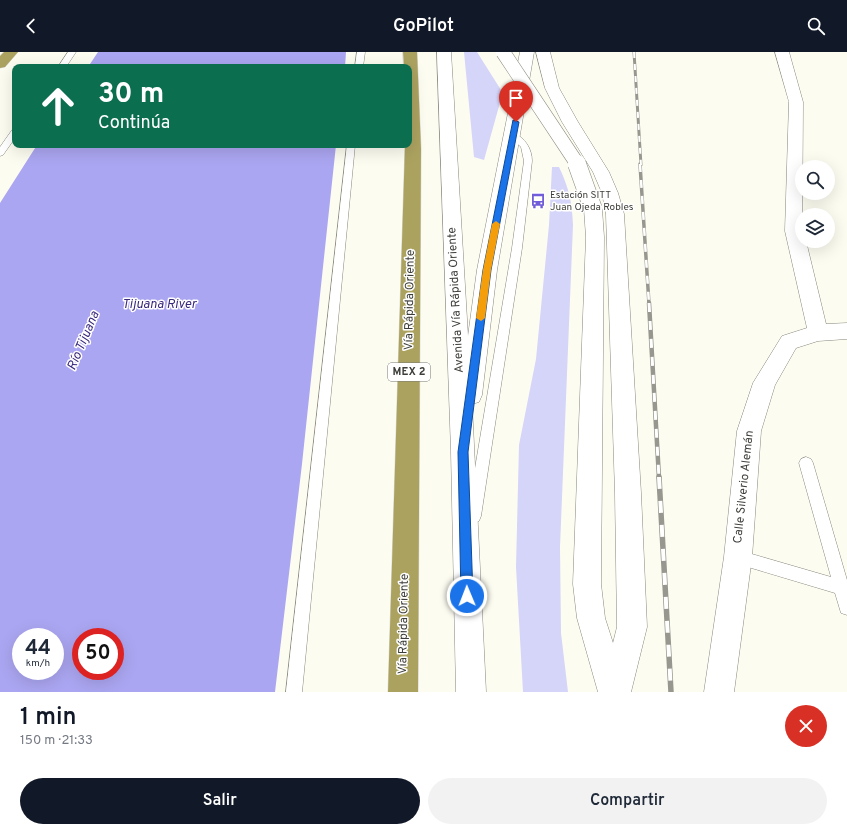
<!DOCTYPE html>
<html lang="es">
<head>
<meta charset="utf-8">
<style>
  :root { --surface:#fff; --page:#f2f2f3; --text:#1f2937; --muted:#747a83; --accent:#111827 }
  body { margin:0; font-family:Overpass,sans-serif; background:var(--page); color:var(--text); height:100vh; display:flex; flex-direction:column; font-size:15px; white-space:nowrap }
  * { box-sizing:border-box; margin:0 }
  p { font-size:13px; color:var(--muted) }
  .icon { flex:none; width:22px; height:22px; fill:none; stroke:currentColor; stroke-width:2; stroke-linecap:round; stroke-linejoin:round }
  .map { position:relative; height:640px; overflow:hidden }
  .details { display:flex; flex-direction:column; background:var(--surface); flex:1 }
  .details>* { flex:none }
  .guide { position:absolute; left:12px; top:12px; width:400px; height:84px; border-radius:8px; box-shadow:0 4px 16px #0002; background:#0b6e4f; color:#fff; overflow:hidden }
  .controls { position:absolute; left:795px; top:108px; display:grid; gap:8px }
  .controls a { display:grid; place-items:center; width:40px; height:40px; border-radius:50%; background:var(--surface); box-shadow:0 4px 16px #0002; font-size:20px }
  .speed { position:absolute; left:12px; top:576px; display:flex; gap:8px; font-size:20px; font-weight:700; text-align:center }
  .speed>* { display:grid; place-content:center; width:52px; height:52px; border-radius:50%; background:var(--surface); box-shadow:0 4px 16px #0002; line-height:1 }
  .speed small { font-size:10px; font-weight:400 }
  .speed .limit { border:6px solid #d22; background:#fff; color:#111 }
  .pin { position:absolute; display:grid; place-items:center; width:34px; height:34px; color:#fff; margin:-41px -17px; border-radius:50% 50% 50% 0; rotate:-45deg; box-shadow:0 0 4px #0007 }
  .pin .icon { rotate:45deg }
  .me { position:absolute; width:44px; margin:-22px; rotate:359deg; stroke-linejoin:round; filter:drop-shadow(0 0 3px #0008) }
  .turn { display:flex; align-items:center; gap:14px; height:84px; padding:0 20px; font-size:18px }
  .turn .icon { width:52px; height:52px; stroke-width:2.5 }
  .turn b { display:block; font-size:28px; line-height:34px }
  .round { display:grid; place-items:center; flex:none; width:42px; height:42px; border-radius:21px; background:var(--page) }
  .overview { display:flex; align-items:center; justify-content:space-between; height:68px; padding:0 20px }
  h1 { font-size:24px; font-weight:600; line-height:30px; color:var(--accent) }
  .cta { display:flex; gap:8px; margin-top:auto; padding:8px 20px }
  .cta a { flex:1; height:46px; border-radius:24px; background:var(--accent); color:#fff; font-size:16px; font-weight:600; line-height:46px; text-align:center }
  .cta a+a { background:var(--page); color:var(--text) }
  header { display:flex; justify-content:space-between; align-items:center; height:52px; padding:0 20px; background:var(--accent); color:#fff; font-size:18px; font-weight:600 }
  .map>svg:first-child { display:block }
  .green { fill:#d5d4f9 }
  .water { fill:#aba6f1; fill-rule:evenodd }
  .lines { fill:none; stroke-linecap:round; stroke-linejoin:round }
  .service-casing { stroke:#88877d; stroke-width:1 }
  .minor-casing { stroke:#88877d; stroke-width:1 }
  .secondary-casing { stroke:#88877d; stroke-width:1 }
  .trunk-casing { stroke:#dcdcdb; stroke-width:1 }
  .service { fill:#fff; fill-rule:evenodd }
  .minor { fill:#fff; fill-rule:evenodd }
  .secondary { fill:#fff; fill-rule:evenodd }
  .trunk { fill:#aca260; fill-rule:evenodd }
  .rail-far3-casing { stroke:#97978f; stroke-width:3 }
  .rail-far2-casing { stroke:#97978f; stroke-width:3.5 }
  .rail-far1-casing { stroke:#97978f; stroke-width:4.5 }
  .rail-casing { stroke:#97978f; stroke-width:5.5 }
  .rail-far3 { stroke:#fff; stroke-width:2; stroke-dasharray:6; stroke-linecap:butt }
  .rail-far2 { stroke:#fff; stroke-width:2.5; stroke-dasharray:8; stroke-linecap:butt }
  .rail-far1 { stroke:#fff; stroke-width:3; stroke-dasharray:9; stroke-linecap:butt }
  .rail { stroke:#fff; stroke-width:4; stroke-dasharray:12; stroke-linecap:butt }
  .secondary-bridge-far1-casing { stroke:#88877d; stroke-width:15; stroke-linecap:butt }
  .secondary-bridge-casing { stroke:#88877d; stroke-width:19; stroke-linecap:butt }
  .secondary-bridge-far1 { stroke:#fff; stroke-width:14 }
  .secondary-bridge { stroke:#fff; stroke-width:18 }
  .route { fill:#1a73e8; stroke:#114b97 }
  .slow { fill:#f59e0b }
  .labels { text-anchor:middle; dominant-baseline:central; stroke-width:3; stroke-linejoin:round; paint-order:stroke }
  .far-poi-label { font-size:10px; fill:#3d3d39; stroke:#fff; text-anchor:start }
  .shield { fill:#fff; stroke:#777774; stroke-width:1 }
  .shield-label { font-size:11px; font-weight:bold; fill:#3d3d39 }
  .street-label { font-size:12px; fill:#3d3d39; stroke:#fff }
  .water-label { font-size:13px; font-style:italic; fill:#3a287d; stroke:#fff }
</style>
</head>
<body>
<header><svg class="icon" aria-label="back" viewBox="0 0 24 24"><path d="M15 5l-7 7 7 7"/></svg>GoPilot<svg class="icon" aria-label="search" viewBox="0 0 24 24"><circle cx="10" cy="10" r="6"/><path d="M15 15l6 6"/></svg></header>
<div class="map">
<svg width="847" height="640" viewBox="0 0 847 640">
  <rect width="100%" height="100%" fill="#fdfcf1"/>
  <!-- green -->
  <path class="green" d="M464,0H477L501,38V47L484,108L474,105Z
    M552,115H559C569,136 572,150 573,173L560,495L561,581L568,640H523L516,515L519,393L536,307L549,173Z"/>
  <!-- water -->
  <path class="water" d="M98,0H346L345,15H88Z
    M37,93H336L302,412L275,640H0V151ZM21,585H55V619H21ZM81,585H115V619H81Z"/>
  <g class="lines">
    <!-- service casing -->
    <g class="service-casing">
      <path id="service" d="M68,0H76L66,15H58Z
        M357,0H365L363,15H355Z
        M15,77V86L3,103L0,104V95L12,78Z
        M513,81C525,85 532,97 532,109L522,196L481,464L479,469L474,471L469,469L467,464L512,196L524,109L521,95L509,84Z
        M347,93H355L302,640H286Z
        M806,405L811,407L813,411L847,528V563L841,561L835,541L738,512L733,510L731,505L733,500L738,498L831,525L799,411L801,407Z"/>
    </g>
    <!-- minor casing -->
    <g class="minor-casing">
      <path id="minor" d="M775,0H789L803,50L802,189H806L826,272L847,271V287L818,289L796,296L775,333L761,379L752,505L734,640H704L724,505L737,379L753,331L782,284L807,276L785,179L789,50Z"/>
    </g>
    <!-- secondary casing -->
    <g class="secondary-casing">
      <path id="secondary" d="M437,0H451L468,284L477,218L520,0H534L497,218L482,343L479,350L472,352L486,640H456L451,399Z
        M536,0H550L559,36L578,70L609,120L618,141L624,162L641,441L647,575L631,640H598L577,566L573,532L586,185L584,157L587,153L593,151L599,153L602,157L604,185L601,532L605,566L613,591L617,575L615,441L606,162L602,141L593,120L562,70L545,36Z"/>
    </g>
    <!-- trunk casing -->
    <g class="trunk-casing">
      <path id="trunk" d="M4,0H18L5,15L0,16V4Z
        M403,0H417L421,97L418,640H388L405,93H409V15H404Z"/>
    </g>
    <!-- service -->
    <use href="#service" class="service"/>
    <!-- minor -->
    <use href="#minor" class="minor"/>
    <!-- secondary -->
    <use href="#secondary" class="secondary"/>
    <!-- trunk -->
    <use href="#trunk" class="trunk"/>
    <!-- rail-far3 casing -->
    <g class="rail-far3-casing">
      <path id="rail-far3" d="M634,0L641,113"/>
    </g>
    <!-- rail-far2 casing -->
    <g class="rail-far2-casing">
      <path id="rail-far2" d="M640,112L649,252"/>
    </g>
    <!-- rail-far1 casing -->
    <g class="rail-far1-casing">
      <path id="rail-far1" d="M649,251L659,426"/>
    </g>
    <!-- rail casing -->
    <g class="rail-casing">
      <path id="rail" d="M659,425L671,640"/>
    </g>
    <!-- rail-far3 -->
    <use href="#rail-far3" class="rail-far3"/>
    <!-- rail-far2 -->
    <use href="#rail-far2" class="rail-far2"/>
    <!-- rail-far1 -->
    <use href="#rail-far1" class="rail-far1"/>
    <!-- rail -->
    <use href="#rail" class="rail"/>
    <!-- secondary-bridge-far1 casing -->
    <g class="secondary-bridge-far1-casing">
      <path id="secondary-bridge-far1" d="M503,0L578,113"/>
    </g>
    <!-- secondary-bridge casing -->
    <g class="secondary-bridge-casing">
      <path id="secondary-bridge" d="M577,112L593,157"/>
    </g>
    <!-- secondary-bridge-far1 -->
    <use href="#secondary-bridge-far1" class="secondary-bridge-far1"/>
    <!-- secondary-bridge -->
    <use href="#secondary-bridge" class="secondary-bridge"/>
  </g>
  <!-- route -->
  <path class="route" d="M513,68L519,70L491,218L468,400L473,544L471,549L467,550L463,549L461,544L458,400L483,218Z"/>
  <!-- slow -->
  <path class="slow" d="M496,169L500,172L491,218L485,266L481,269L476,266L483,218L492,172Z"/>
  <!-- icons -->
  <defs>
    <g id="bus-bare" transform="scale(1.2)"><path d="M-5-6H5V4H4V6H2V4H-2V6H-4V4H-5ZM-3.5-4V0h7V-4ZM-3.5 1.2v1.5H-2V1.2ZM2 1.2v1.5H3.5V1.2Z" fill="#725dd8" stroke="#fff" stroke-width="2.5" paint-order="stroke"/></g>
  </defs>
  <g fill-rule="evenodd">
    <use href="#bus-bare" x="538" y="149"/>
  </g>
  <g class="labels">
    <!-- far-poi labels -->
    <g class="far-poi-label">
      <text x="550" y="143">Estación SITT<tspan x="550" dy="12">Juan Ojeda Robles</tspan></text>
    </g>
    <!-- shield labels -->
    <rect class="shield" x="388" y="311" width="42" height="18" rx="3"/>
    <g class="shield-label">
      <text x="409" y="320">MEX 2</text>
    </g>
    <!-- street labels -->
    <g class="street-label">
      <text transform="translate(410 248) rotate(-89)">Vía Rápida Oriente</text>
      <text transform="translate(456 248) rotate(-93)">Avenida Vía Rápida Oriente</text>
      <text transform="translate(744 435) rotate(-84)">Calle Silverio Alemán</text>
      <text transform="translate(404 572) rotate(-89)">Vía Rápida Oriente</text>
    </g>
    <!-- water labels -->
    <g class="water-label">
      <text x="159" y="253">Tijuana River</text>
      <text transform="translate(84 289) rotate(-67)">Río Tijuana</text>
    </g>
  </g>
</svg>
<div class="controls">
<a><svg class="icon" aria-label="search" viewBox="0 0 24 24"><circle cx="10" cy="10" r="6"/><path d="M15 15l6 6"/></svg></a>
<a><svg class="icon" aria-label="layers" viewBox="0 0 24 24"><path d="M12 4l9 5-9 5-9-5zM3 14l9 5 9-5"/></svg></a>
</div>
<div class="speed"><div>44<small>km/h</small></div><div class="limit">50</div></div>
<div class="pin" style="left:516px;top:70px;background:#d93025"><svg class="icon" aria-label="arrive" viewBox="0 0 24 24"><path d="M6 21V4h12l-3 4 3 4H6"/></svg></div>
<svg class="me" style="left:467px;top:544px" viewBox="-20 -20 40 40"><circle r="17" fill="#1a73e8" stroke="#fff" stroke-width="3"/><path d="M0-11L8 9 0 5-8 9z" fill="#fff"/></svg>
<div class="guide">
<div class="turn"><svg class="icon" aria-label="ahead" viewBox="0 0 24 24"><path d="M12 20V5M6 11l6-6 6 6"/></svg><div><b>30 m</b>Continúa</div></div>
</div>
</div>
<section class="details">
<div class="overview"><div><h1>1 min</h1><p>150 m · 21:33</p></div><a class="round" style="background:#d93025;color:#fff"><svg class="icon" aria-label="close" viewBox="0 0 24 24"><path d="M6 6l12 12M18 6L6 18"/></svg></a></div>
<div class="cta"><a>Salir</a><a>Compartir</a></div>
</section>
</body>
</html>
